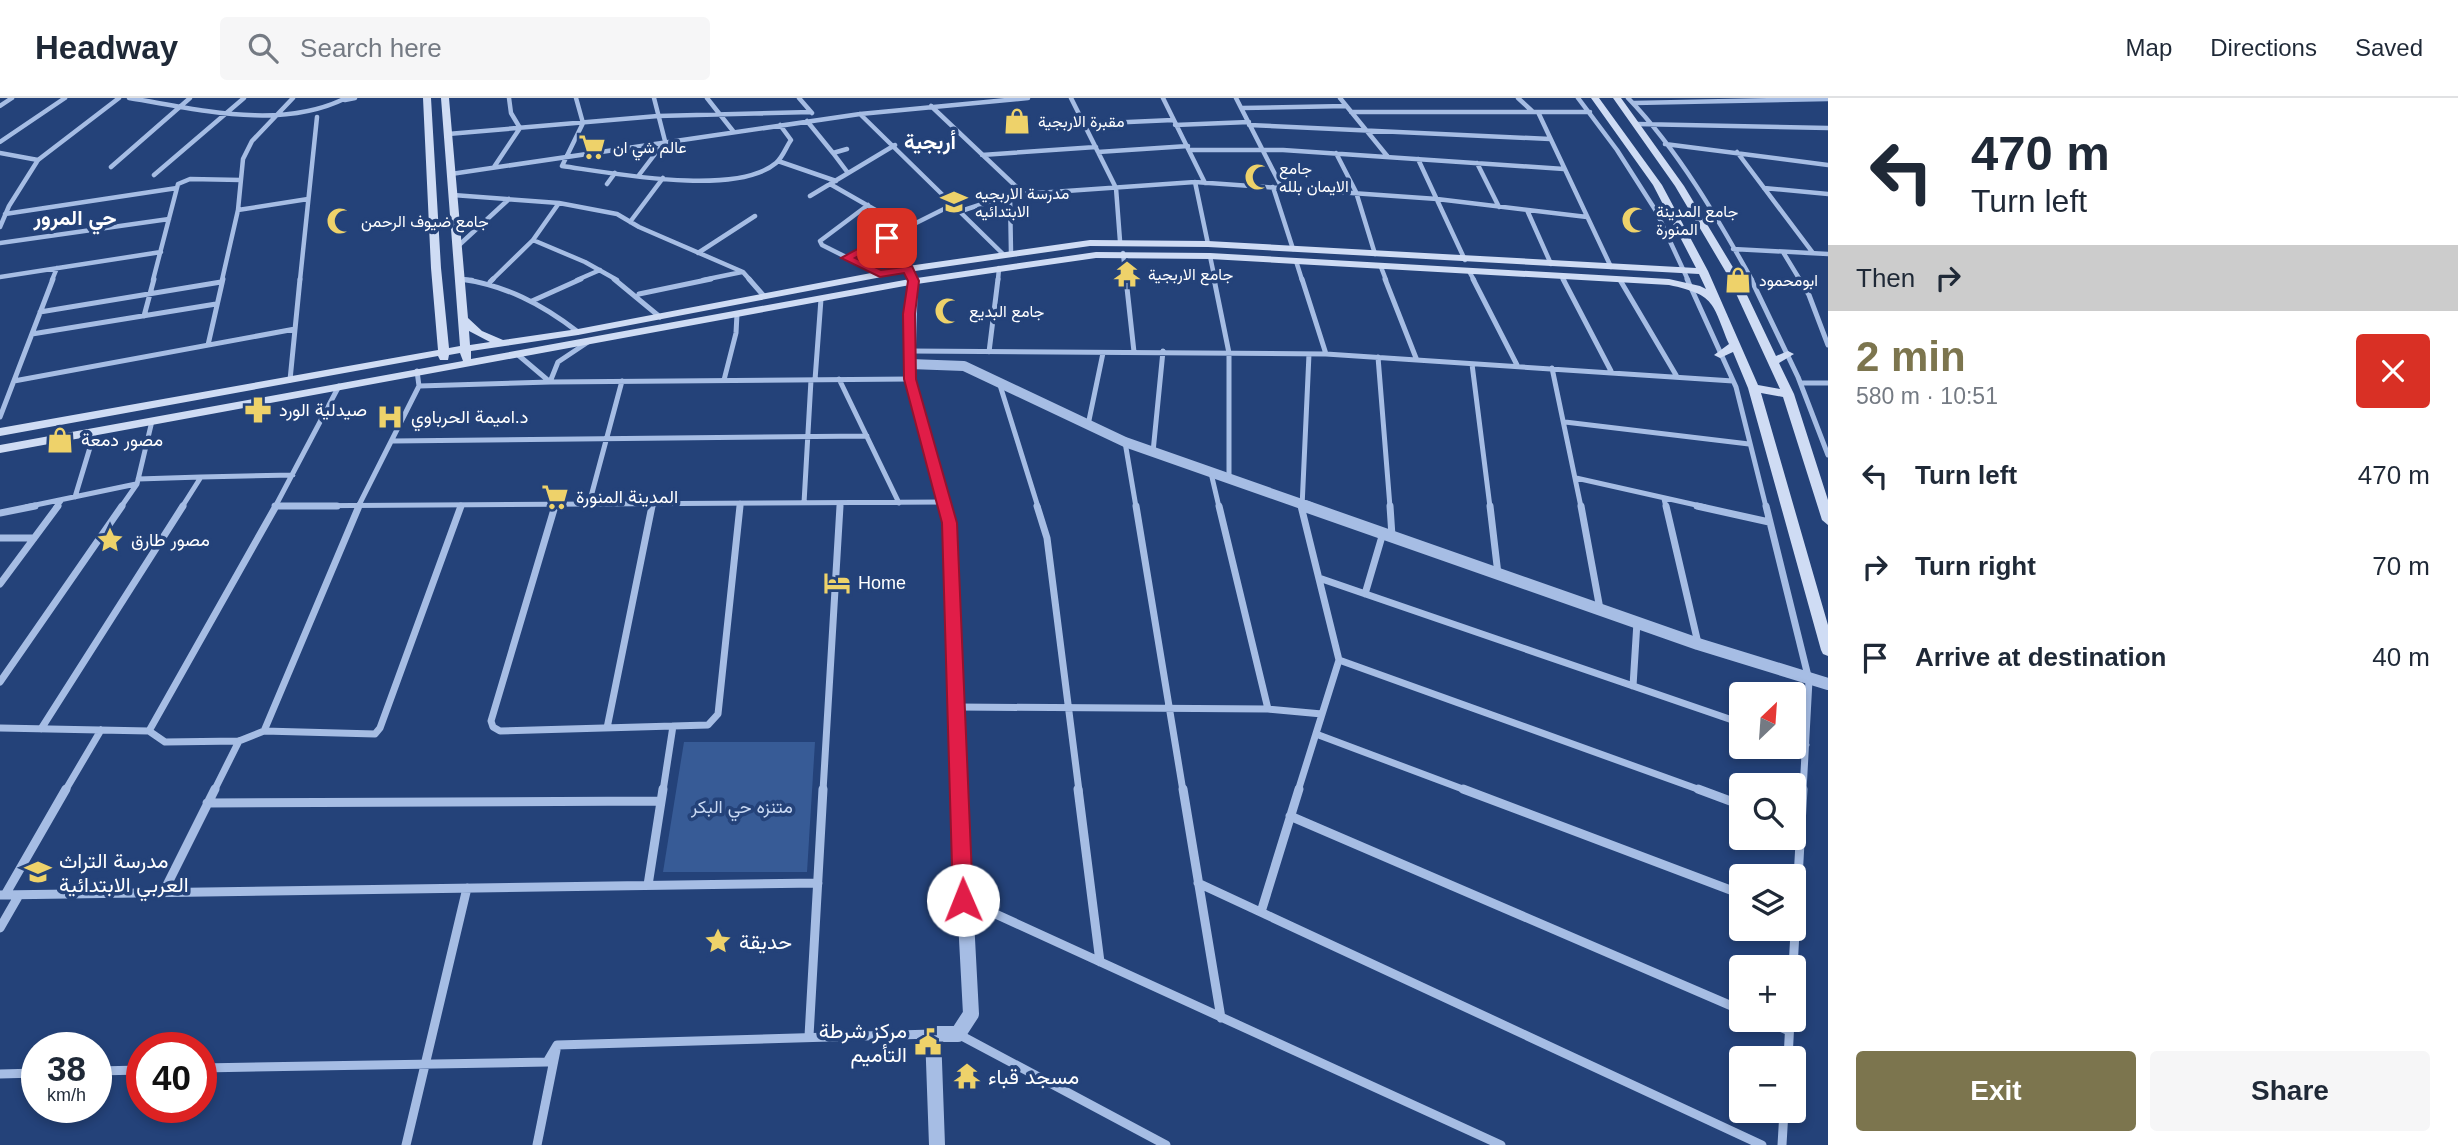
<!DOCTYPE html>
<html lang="en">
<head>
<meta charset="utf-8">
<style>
  :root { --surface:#fff; --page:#f6f6f7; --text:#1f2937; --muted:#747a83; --line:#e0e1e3; --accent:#7c754e }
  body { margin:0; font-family:Arial,Vazirmatn,sans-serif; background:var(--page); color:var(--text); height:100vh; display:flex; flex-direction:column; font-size:26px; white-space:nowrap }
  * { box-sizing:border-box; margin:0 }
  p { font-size:23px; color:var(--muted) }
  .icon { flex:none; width:38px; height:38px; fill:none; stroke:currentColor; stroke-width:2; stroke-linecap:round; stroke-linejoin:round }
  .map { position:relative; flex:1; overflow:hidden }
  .sheet { display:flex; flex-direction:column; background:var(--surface); width:630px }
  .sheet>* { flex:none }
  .top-card { background:#fff; color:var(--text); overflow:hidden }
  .needle { width:46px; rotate:25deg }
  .tools { position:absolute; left:1729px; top:584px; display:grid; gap:14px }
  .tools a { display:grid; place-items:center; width:77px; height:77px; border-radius:7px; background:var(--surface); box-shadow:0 4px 10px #0003; font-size:35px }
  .speed { position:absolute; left:21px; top:934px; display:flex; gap:14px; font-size:35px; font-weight:700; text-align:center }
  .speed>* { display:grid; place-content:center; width:91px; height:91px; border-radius:50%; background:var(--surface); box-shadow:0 4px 10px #0003; line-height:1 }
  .speed small { font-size:18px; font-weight:400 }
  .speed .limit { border:10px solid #d22; background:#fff; color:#111 }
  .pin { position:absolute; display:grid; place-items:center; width:60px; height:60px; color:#fff; margin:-30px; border-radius:14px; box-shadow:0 4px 10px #0006 }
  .me { position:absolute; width:77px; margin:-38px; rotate:359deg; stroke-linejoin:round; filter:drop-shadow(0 0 5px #0008) }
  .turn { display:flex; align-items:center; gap:24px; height:147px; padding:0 28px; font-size:32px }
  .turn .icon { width:91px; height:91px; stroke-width:2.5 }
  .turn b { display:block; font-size:49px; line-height:60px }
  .then { display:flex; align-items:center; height:66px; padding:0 28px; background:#0003; gap:14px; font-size:26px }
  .round { display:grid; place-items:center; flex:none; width:74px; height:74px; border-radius:7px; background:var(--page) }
  .overview { display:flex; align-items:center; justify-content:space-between; height:119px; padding:0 28px }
  h1 { font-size:42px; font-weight:700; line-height:52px; color:var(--accent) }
  .primary-button { display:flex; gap:14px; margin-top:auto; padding:14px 28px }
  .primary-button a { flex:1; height:80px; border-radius:7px; background:var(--accent); color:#fff; font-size:28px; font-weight:700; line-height:80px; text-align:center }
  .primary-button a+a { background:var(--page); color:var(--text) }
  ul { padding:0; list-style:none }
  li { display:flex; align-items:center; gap:21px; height:91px; padding:0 28px }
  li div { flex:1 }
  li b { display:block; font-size:26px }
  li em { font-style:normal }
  header { display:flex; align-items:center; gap:42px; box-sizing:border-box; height:98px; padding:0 35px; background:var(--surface); border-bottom:2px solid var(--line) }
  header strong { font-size:33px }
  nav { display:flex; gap:38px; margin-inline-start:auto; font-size:24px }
  .search { width:490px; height:63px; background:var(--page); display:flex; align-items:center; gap:18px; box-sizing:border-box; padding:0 24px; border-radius:7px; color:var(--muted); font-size:26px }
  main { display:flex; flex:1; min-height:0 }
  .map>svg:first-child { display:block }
  .green { fill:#375b96 }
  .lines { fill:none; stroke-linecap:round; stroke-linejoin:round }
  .minor-far3 { stroke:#a6bde4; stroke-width:4.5 }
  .minor-far2 { stroke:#a6bde4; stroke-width:5 }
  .minor-far1 { stroke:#a6bde4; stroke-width:7 }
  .minor { stroke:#a6bde4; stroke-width:9 }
  .tertiary-far3 { stroke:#a6bde4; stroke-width:8 }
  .tertiary-far2 { stroke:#a6bde4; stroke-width:10 }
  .tertiary-far1 { stroke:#a6bde4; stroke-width:12 }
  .tertiary { stroke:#a6bde4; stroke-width:16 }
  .secondary { fill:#cfdcf4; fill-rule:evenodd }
  .route { fill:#e11d48; stroke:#92132f; stroke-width:2 }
  .labels { text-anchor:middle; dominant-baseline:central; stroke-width:7; stroke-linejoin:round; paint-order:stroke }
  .far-poi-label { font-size:16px; fill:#fff; stroke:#244279; text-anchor:start }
  .poi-label { font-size:18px; fill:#fff; stroke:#244279; text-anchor:start }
  .park-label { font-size:18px; fill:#c9d9f3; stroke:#244279 }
  .far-district-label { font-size:21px; font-weight:bold; fill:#fff; stroke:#244279 }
  .near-poi-label { font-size:21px; fill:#fff; stroke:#244279; text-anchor:start }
</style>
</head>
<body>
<header>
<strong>Headway</strong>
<div class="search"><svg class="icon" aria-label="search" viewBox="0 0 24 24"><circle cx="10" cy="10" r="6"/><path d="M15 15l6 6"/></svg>Search here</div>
<nav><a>Map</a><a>Directions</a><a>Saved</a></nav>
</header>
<main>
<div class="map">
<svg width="1828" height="1047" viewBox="0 0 1828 1047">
  <rect width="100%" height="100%" fill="#244279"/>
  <!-- green -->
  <path class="green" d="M684,644H815L807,774H663Z"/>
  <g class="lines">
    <!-- minor-far3 -->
    <path class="minor-far3" d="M129,0C198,11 280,33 346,0
      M576,0L583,25L562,68C612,75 736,99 776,65C783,59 786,49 791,42L780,27
      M707,0L733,33
      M799,0L812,15
      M1071,0L1116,90L1120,143
      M1163,0L1205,85
      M1236,0L1282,90
      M1340,0L1388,59
      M1518,0L1532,13
      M1578,0L1617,52L1656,113L1688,182
      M1628,0C1678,52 1717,119 1752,182
      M345,2L355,0
      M1634,5L1828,1
      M0,8L12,0
      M931,8L1024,96
      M1242,10L1346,8
      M1351,14H1590
      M1538,14L1611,169
      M860,16L1003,156
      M807,23L833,55L847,51
      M1084,26L1173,22
      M1637,26L1828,30
      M1175,27L1249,24
      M1249,27L1550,41
      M448,36L658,18L811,14
      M0,44L65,0
      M1665,46L1828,67
      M1189,52H1283L1564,71
      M1098,54L1188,48
      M1737,54L1813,155
      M0,55L38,62
      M833,55L848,75
      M1336,55L1356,94L1375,156
      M982,57L1096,49
      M1418,61L1465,162
      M778,63L836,83
      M1477,65L1499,109
      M111,69L190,0
      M494,69L520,30L511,15L509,0
      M451,76L860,16L1028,0
      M154,77L244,0
      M639,77L665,43L654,0
      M1195,84L1208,146
      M607,86L615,75
      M830,86L907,130
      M1273,89L1293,151
      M1764,90L1828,96
      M453,97L559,105L617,116L639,129L743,174L750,182
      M1010,97L1011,155
      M810,98L895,47
      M868,107L820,143L822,147L880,176
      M238,112L308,101
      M1527,112L1551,166
      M961,113L1010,97L1195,84L1437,101L1587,119
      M5,116L177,90
      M630,124L663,80
      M0,129L9,108L38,62L119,0
      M533,142L585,164L617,182
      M0,145L169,121
      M457,149L509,101
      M1733,151L1828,156
      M1783,154L1800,182
      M698,155L755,118
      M1123,155L1126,182
      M1210,158L1215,182
      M846,160L954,106
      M1296,163L1302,182
      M1381,169L1386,182
      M1470,175L1474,182
      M0,179L161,154
      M1563,180L1564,182
      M460,181L472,182
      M52,182L57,170
      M153,182L178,86L190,81L241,82
      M222,182L238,112L243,61L252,43L293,0
      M300,182L317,19
      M492,182L533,142L559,105
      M577,182L600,172
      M703,182L742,174
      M998,182L999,170"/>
    <!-- minor-far2 -->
    <path class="minor-far2" d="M460,181C505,187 542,206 578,234
      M614,181L660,219
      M749,181L763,197
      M1126,181L1134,254
      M1214,181L1229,255V381
      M1302,181L1326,256
      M1385,181L1416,260
      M1473,181L1517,267
      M1563,181L1611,273
      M1687,181L1736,289L1766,409
      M1751,181L1798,279L1828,357
      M1799,181L1809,197L1828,247
      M1620,182L1676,277
      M490,184L493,181
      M639,196L711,181
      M532,203L581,181
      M40,214L221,184
      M144,218L154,181
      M32,236L216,206
      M208,247L223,181
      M910,253L1326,256L1733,283
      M989,254L998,181
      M517,256L550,284L910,281
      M1378,259L1390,409
      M1472,266L1490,409
      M1552,270L1581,409
      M839,281L899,405
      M290,282L300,181
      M724,282L736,235L737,216
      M815,282L821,201
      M14,283L295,231
      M999,284L1038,409
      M1802,285H1828
      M419,288L550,284L558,264L588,244
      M0,319L53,181
      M1565,324L1749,346
      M1088,327L1103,255
      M393,343L867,338
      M1125,344L1136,409
      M1153,354L1163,253
      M1211,375L1219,409
      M1576,380L1705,409
      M138,381L201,379
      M75,399L95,333
      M1664,401L1666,409
      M804,405L811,282
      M589,406L622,283
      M275,408L945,404
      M26,409L136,386
      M56,409L61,403
      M121,409L137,386L152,323
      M182,409L201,379L293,377
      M275,409L339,288
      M358,409L419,288L417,273
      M554,409L555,406
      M651,409L652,406
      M740,409V405
      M840,409V405
      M1302,409L1309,256"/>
    <!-- minor-far1 -->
    <path class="minor-far1" d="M275,408H337
      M555,408L491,623L493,629L500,633L708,627L718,616L740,408
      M1037,408L1047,440L1079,693
      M1136,408L1183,693
      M1219,408L1268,611
      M1390,408L1392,438
      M1490,408L1498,476
      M1581,408L1600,511
      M1666,408L1698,545
      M1697,408L1769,424
      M1766,408L1809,582L1803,693
      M0,415L35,408
      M0,440H34
      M1319,480L1741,625
      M0,486L58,408
      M1365,496L1383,435
      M1339,562L1703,693
      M0,584L122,408
      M1633,588L1637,524
      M958,609L1268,611L1322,616
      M0,630L149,633L165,644L239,643L264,633L375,636L380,630L461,408
      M607,630L652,408
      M41,631L183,408
      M149,633L276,408
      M264,633L359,408
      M1316,636L1468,693
      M1794,643L1806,647
      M65,693L101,632
      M214,693L239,643
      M663,693L673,628
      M823,693L840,408
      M1298,693L1339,562L1301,408"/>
    <!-- minor -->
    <path class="minor" d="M1078,691L1100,864
      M1183,691L1221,920
      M1463,691L1741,796
      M1698,691L1741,707
      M207,705L659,703
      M1290,718L1741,912
      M1198,785L1762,1047
      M648,787L663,691
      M163,795L215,691
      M0,797L818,785
      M5,797L66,691
      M967,803L1501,1047
      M1261,814L1299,691
      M0,830L19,797
      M1793,870L1803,691
      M1764,922L1789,933
      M958,936L1166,1047
      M809,938L823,691
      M1788,961L1790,922
      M201,970L547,964L557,947L932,936
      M96,973L142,972
      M0,976L37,975
      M406,1047L467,790
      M537,1047L556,952
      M1782,1047L1784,1013"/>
    <!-- tertiary-far3 -->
    <path class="tertiary-far3" d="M908,171L914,182"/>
    <!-- tertiary-far2 -->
    <path class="tertiary-far2" d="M913,181L910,281L945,409
      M910,266L964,268L1125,344L1310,409"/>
    <!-- tertiary-far1 -->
    <path class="tertiary-far1" d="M944,408L949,425L959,693
      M1305,408L1698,546L1828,586"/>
    <!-- tertiary -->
    <path class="tertiary" d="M937,1047L933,936H958L971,916L959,691"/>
    <!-- secondary -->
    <path class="secondary" d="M423,0H431L441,170L449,250L460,248L441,0H449L468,220L482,233L503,242L578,231L908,168L1090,142L1208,143L1696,170L1653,87L1591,0H1599L1662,87L1708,173L1758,287L1780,291L1727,176L1675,88L1613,0H1621L1684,88L1737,176L1776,258L1788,253L1794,256L1779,265L1794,296L1828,402V427L1822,422L1783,299L1761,295L1828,527V558L1823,556L1821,552L1748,290L1733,254L1720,260L1714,257L1729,246C1712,205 1716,197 1669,187L1210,161L1096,160L910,187L0,355V347L463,263L460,255L449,257L448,262H440L438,258L0,338V330L438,252L431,170ZM1090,148L1208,149L1699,176L1706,191L1700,188L1669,181L1210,155L1096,154L910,181L471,261V253L578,237L908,174ZM469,233L490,244L470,247Z"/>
  </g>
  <!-- route -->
  <path class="route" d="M883,137L892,140L855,160L881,172L912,168L919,183L915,216L916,281L957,425L973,802L970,808L963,811L956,808L953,802L942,425L904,281L903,216L908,183L904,175L880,179L841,160Z"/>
  <!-- icons -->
  <defs>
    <g id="shop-bare" transform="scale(2.1)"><path d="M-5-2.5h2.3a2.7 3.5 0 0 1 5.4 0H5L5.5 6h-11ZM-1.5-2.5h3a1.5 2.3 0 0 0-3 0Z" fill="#eed26a" stroke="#244279" stroke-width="2.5" paint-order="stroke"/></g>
    <g id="supermarket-bare" transform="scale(2.1)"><path d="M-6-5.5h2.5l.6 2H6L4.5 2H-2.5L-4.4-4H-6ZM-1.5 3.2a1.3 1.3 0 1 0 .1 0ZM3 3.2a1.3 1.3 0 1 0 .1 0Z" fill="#eed26a" stroke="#244279" stroke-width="2.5" paint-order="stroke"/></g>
    <g id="mosque-bare" transform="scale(2.1)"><path d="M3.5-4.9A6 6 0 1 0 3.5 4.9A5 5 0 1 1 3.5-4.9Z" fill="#eed26a" stroke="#244279" stroke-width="2.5" paint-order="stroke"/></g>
    <g id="school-bare" transform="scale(2.1)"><path d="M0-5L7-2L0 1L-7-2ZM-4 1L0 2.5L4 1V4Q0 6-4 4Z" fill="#eed26a" stroke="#244279" stroke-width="2.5" paint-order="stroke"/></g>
    <g id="temple-bare" transform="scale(2.1)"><path d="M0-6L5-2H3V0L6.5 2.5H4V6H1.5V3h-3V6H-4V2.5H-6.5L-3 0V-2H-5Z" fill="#eed26a" stroke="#244279" stroke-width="2.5" paint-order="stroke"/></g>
    <g id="pharmacy-bare" transform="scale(2.1)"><path d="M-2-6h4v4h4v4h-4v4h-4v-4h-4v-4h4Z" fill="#eed26a" stroke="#244279" stroke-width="2.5" paint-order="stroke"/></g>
    <g id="hospital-bare" transform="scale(2.1)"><path d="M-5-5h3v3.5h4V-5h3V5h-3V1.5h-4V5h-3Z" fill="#eed26a" stroke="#244279" stroke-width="2.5" paint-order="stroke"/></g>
    <g id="sight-bare" transform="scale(2.1)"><path d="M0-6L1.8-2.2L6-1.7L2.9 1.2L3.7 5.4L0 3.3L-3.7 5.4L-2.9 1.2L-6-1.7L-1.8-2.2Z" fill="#eed26a" stroke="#244279" stroke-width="2.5" paint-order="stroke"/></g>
    <g id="hotel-bare" transform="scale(2.1)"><path d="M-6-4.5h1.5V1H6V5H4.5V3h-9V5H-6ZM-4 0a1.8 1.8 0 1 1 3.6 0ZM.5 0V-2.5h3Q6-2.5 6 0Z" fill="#eed26a" stroke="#244279" stroke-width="2.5" paint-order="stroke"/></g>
    <g id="civic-bare" transform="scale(2.1)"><path d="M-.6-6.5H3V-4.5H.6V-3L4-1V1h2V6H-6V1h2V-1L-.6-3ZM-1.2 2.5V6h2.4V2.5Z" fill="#eed26a" stroke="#244279" stroke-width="2.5" paint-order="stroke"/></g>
  </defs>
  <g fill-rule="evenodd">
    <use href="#shop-bare" x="1017" y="23"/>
    <use href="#supermarket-bare" x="592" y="49"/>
    <use href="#mosque-bare" x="1258" y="79"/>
    <use href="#school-bare" x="954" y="104"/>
    <use href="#mosque-bare" x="1635" y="122"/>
    <use href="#mosque-bare" x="340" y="123"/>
    <use href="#temple-bare" x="1127" y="176"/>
    <use href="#shop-bare" x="1738" y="182"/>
    <use href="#mosque-bare" x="948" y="213"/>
    <use href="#pharmacy-bare" x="258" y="312"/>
    <use href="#hospital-bare" x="390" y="319"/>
    <use href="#shop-bare" x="60" y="342"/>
    <use href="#supermarket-bare" x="555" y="399"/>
    <use href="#sight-bare" x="110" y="442"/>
    <use href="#hotel-bare" x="837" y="485"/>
    <use href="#school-bare" x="38" y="774"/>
    <use href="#sight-bare" x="718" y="843"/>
    <use href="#civic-bare" x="928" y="944"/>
    <use href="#temple-bare" x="967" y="978"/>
  </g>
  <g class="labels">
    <!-- far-poi labels -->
    <g class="far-poi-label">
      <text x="1038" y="23">مقبرة الاربجية</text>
      <text x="613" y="49">عالم شي ان</text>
      <text x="1279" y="70">جامع<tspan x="1279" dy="18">الايمان بلله</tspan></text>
      <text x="975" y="95">مدرسة الاربجيه<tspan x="975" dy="18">الابتدائيه</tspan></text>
      <text x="1656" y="113">جامع المدينة<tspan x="1656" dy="18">المنورة</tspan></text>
      <text x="361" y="123">جامع ضيوف الرحمن</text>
      <text x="1148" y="176">جامع الاربجية</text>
      <text x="1759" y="182">ابومحمود</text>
      <text x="969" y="213">جامع البديع</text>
    </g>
    <!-- poi labels -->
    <g class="poi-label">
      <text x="279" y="312">صيدلية الورد</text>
      <text x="411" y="319">د.اميمة الحرباوي</text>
      <text x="81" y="342">مصور دمعة</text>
      <text x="576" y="399">المدينة المنورة</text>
      <text x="131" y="442">مصور طارق</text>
      <text x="858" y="485">Home</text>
    </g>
    <!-- park labels -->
    <g class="park-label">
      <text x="742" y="709">متنزه حي البكر</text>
    </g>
    <!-- far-district labels -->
    <g class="far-district-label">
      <text x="930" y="43">أربجية</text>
      <text x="75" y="119">حي المرور</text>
    </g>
    <!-- near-poi labels -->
    <g class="near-poi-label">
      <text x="59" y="762">مدرسة التراث<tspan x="59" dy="24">العربي الابتدائية</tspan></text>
      <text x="739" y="843">حديقة</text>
      <text x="907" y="932" text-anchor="end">مركز شرطة<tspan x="907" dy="24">التأميم</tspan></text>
      <text x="988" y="978">مسجد قباء</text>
    </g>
  </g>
</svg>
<div class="tools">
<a><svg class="needle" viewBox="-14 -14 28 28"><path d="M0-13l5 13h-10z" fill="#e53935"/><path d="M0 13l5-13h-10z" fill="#747a83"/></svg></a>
<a><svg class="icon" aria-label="search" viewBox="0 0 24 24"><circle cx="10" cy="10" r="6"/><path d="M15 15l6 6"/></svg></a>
<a><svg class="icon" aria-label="layers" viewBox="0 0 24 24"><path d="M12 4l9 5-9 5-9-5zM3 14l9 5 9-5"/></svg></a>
<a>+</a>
<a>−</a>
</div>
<div class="speed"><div>38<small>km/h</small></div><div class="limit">40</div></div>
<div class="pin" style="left:887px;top:140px;background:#d93025"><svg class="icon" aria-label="arrive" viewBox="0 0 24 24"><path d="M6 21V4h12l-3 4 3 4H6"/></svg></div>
<svg class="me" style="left:963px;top:802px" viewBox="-20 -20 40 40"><circle r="19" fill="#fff"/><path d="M0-13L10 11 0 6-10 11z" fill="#e11d48"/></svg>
</div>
<section class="sheet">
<div class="top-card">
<div class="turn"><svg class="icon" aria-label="left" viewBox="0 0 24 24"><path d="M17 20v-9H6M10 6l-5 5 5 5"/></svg><div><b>470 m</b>Turn left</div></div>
<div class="then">Then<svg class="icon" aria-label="right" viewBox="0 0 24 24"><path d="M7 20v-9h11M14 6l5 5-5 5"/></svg></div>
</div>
<div class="overview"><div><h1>2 min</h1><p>580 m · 10:51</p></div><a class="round" style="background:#d93025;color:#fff"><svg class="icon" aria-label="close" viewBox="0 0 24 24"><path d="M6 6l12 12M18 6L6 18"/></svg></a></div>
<ul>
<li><svg class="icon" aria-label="left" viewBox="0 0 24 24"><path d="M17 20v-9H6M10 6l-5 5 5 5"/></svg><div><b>Turn left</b></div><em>470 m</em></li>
<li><svg class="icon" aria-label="right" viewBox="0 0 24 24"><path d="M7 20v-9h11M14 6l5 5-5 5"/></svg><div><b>Turn right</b></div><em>70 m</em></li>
<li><svg class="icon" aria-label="arrive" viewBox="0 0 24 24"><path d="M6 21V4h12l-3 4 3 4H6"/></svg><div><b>Arrive at destination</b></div><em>40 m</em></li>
</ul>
<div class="primary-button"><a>Exit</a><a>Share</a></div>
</section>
</main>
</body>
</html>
